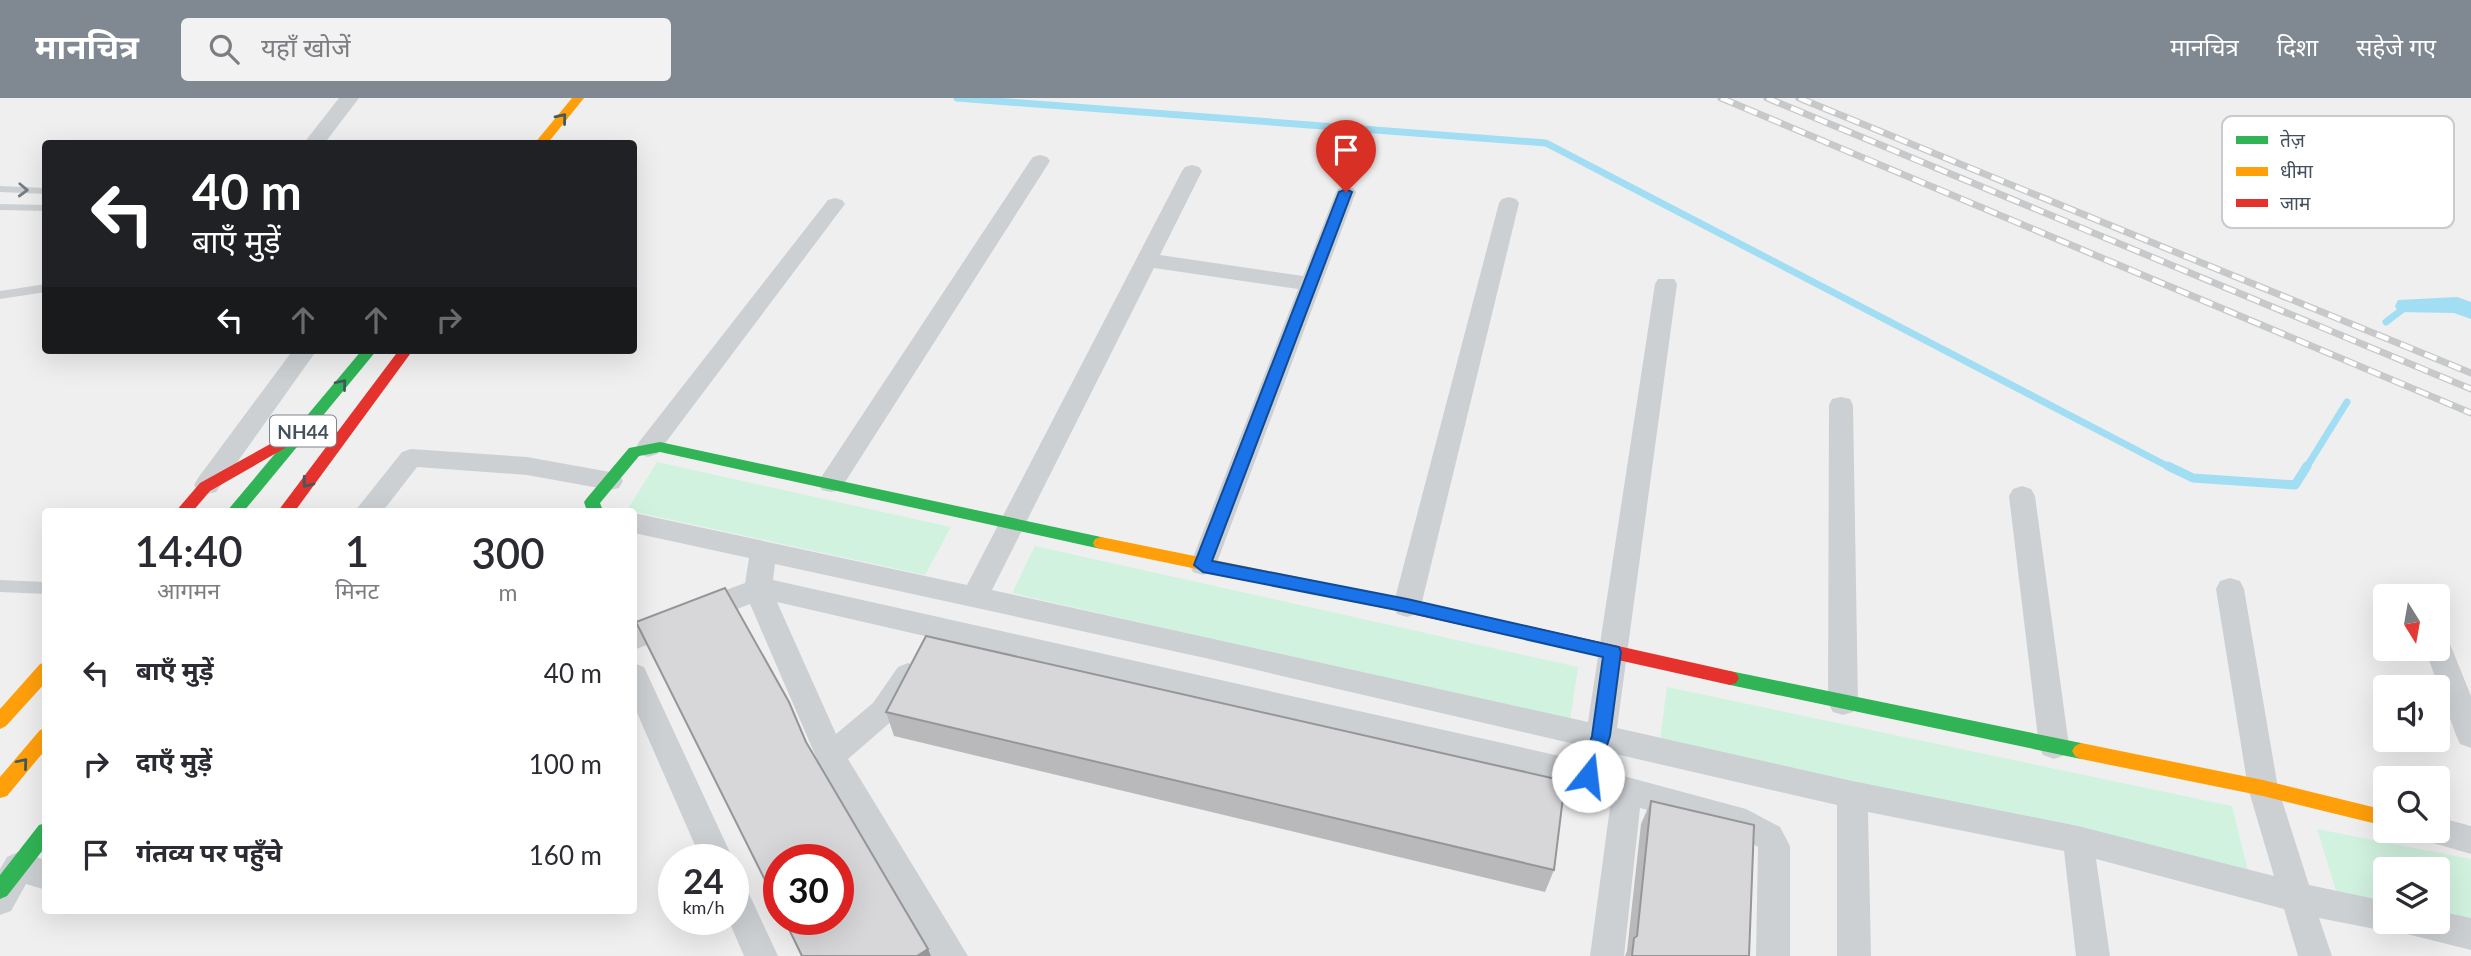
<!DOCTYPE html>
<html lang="hi">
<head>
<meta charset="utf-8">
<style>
  :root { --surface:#fff; --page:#f2f2f3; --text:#2b2b33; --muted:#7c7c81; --accent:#808891 }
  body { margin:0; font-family:Lato,"Noto Sans Devanagari",sans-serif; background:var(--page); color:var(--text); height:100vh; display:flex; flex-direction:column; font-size:26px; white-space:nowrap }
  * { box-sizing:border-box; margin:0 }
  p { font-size:23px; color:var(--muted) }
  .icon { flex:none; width:38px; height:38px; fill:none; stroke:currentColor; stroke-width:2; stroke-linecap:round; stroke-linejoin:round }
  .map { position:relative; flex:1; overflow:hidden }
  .side { position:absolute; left:42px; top:410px; width:595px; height:406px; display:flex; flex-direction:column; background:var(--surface); border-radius:7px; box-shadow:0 7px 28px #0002 }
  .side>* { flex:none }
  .guide { position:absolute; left:42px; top:42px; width:595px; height:214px; border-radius:7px; box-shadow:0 7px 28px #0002; background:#202124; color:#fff; overflow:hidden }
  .needle { width:46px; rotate:169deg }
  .fabs { position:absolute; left:2373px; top:486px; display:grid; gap:14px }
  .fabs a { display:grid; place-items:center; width:77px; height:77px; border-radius:7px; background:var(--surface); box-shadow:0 7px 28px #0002; font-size:35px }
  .speed { position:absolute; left:658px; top:746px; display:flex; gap:14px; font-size:35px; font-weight:700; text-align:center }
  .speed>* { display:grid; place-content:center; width:91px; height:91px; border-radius:50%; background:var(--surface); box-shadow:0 7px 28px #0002; line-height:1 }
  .speed small { font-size:18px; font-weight:400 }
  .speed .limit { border:10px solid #d22; background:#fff; color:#111 }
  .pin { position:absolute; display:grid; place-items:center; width:60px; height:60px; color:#fff; margin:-72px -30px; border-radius:50% 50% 50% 0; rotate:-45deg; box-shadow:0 0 7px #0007 }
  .pin .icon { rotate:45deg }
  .me { position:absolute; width:77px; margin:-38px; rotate:16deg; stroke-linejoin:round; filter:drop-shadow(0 0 5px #0008) }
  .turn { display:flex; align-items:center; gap:24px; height:147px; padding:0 35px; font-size:32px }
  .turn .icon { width:91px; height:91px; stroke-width:2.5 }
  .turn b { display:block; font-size:49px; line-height:60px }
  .lanes { display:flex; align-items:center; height:66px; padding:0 35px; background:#0003; justify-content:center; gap:35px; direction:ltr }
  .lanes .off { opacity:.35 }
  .eta { display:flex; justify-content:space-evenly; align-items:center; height:119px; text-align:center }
  .eta b { font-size:42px; font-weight:600; line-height:49px }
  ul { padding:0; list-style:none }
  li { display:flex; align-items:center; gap:21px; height:91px; padding:0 35px }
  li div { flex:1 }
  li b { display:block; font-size:26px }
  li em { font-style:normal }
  header { display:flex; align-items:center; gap:42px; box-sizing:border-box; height:98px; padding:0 35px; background:var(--accent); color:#fff }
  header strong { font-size:33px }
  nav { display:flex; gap:38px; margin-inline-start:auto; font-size:24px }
  .search { width:490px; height:63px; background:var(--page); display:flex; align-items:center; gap:18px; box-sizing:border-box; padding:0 24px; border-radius:7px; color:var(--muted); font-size:26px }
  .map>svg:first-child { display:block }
  .green { fill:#d1f2df }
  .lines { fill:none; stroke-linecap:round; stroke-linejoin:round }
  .stream-far1 { stroke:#a1ddf3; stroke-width:7 }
  .stream { stroke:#a1ddf3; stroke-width:9 }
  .canal { fill:#a1ddf3; fill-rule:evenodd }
  .lane { fill:#cdd0d3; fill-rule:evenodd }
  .street { fill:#cdd0d3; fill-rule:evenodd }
  .fast { fill:#30b455; fill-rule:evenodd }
  .slow { fill:#ff9f0a; fill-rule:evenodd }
  .jam { fill:#e5322d; fill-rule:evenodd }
  .rail-casing { stroke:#c6c8ca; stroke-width:7 }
  .rail { stroke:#fff; stroke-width:4.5; stroke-dasharray:13; stroke-linecap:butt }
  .wall { fill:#b9b9bb }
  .shaded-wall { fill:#969698 }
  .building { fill:#d7d7d9; stroke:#969698; stroke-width:2 }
  .oneway { stroke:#425a5d }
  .oneway2 { stroke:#747d87 }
  .route { fill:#1a73e8; stroke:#114b97; stroke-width:2 }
  .labels { text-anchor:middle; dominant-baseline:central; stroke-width:5; stroke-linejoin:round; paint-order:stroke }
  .shield { fill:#fff; stroke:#7c848e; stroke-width:2 }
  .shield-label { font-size:19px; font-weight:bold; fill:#44505e }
  .key { fill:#fff; stroke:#c7cacf; stroke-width:2 }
  .key-label { font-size:19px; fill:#44505e }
</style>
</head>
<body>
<header>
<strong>मानचित्र</strong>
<div class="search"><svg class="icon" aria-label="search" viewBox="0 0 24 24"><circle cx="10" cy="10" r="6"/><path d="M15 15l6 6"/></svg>यहाँ खोजें</div>
<nav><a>मानचित्र</a><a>दिशा</a><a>सहेजे गए</a></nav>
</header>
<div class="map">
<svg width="2471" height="858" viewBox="0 0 2471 858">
  <rect width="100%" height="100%" fill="#f0efef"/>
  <!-- green -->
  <path class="green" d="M657,364L951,429L925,477L627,412Z
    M1035,448L1578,569L1570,623L1012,495Z
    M1667,589L2232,708L2250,781L1660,642Z
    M2317,731L2471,761V825L2438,818V772H2385V806L2337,796Z"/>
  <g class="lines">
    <!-- stream-far1 -->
    <path class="stream-far1" d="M957,0L1546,45L2171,370
      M2386,224L2407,208
      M2306,370L2347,304"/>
    <!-- stream -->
    <path class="stream" d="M2168,368L2193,380L2295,387L2307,368"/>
    <!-- canal -->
    <path class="canal" d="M2457,199L2471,204V221L2454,215L2398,214L2395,208L2398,202Z"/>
    <!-- lane -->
    <path class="lane" d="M0,88L46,90V96L0,94Z
      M0,106L46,107V113L0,112Z
      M46,186V194L0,201V193Z
      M0,482L46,484V496L0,494Z"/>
    <!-- street -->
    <path class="street" d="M339,0H359L324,46H303Z
      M1040,57L1047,59L1050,63L840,392L831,394L822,392L818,385L822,378L1030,63L1033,59Z
      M1192,67L1199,69L1202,73L1160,157L1303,178L1336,94L1339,90H1353L1356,94L1216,467L1213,474L1203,477L1193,474L1190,467L1298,191L1154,170L992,492L1588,624L1655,186L1658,181H1674L1677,186L1617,630L1852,683L2078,728L2274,778L2248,690L2216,491L2220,483L2230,480L2240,483L2244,491L2278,690L2309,787L2385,803V824H2399L2397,829L2385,833L2319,820L2332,858H2298L2284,811L2096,761L2110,858H2076L2064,753L1868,714L1871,858H1837V707L1611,655L1605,673L1746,711L1780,729L1790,748V858H1756L1758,749L1738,737L1640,710L1624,858H1590L1611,702L1583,693L1579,689L777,504L836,636L873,605L898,569L908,565L918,569L922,577L893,622L848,661L968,858H930L819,666L750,506L634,552V526L745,485L749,460L634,435V415L967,487L1182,73L1185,69ZM775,466L1205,560L1583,648L1578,662L773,482Z
      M1509,99L1516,101L1519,105L1421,508L1417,516L1407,519L1397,516L1393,508L1499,105L1502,101Z
      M835,100L842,102L845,106L657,356L648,359L639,356L636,350L639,344L828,102Z
      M293,252H317L216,394L207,396L198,394L194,387L198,380Z
      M1841,299L1850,301L1853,307L1858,605L1853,614L1843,617L1833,614L1828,605L1829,307L1832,301Z
      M411,351L527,359L610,374L619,376L623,383L619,390L610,392L527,377L417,369L383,413H355L402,354Z
      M2022,388L2031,391L2035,398L2069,648L2065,657L2054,661L2043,657L2039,648L2009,398L2013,391Z
      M2438,538L2448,541L2471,598V650L2460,646L2456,637L2425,551H2438Z
      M634,565L644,569L733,761H701L634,608Z
      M2438,719L2471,728V756L2426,743L2421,733H2438Z
      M18,754L46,762V792L26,786L11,813L0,817V771L7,759Z
      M733,781L744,785L778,858H744L728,821H733Z
      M2438,813L2471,820V852L2403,835L2399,824H2438Z"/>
    <!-- fast -->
    <path class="fast" d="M362,252H377L244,413H227Z
      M660,344L1101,439L1107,441L1109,445L1107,449L1101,451L660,354L639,358L600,405L603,413H587L584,404L587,400L629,350Z
      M1730,573L2081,645L2087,648L2090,653L2087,658L2081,661L1730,587L1724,585L1721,580L1724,575Z
      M46,725V748L7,798L0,801V777L39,727Z"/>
    <!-- slow -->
    <path class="slow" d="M572,0H584L547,46H534Z
      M1101,439L1416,503L1422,505L1424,510L1422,515L1416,517L1101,451L1095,449L1093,445L1095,441Z
      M46,564V584L6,628L0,631V611L40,566Z
      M46,630V651L7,698L0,700V679L40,632Z
      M2081,645L2263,682L2385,712V728L2263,698L2081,661L2075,658L2072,653L2075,648Z"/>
    <!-- jam -->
    <path class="jam" d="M399,252H413L295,413H278Z
      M301,329L306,330L308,334L306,338L210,393L193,413H176L200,385Z
      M1416,503L1730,573L1736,575L1739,580L1736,585L1730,587L1416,517L1410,515L1408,510L1410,505Z"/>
    <!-- rail casing -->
    <g class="rail-casing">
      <path id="rail" d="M1721,0L2471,315
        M1767,0L2471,291
        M1799,0L2471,275"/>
    </g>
    <!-- rail -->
    <use href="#rail" class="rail"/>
  </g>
  <!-- wall -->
  <path class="wall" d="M886,614L1554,772L1545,794L894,638Z
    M1651,703L1749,858H1625L1627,853L1641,726Z"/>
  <!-- shaded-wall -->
  <path class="shaded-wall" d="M928,851L931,858H917Z"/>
  <!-- building -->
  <path class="building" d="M725,490L789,604L806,644L928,851L917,858H802L784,821H838V761H779V810L636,524Z
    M926,538L1565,683L1554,772L886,614Z
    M1651,703L1754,727L1749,858H1632L1634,840L1637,838Z"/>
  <!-- one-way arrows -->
  <defs><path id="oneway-chevron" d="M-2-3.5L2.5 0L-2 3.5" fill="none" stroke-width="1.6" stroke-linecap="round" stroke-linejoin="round" transform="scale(1.75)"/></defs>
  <g class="oneway">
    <use href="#oneway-chevron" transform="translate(562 20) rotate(-51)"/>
    <use href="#oneway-chevron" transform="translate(342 286) rotate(-50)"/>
    <use href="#oneway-chevron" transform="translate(307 385) rotate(127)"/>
    <use href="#oneway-chevron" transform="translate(23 665) rotate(-50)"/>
  </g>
  <use class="oneway2" href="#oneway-chevron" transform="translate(23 92) rotate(2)"/>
  <!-- route -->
  <path class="route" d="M1346,91L1352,94L1212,463L1407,501L1619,549L1621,554L1610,638L1595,684L1588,686L1582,684L1579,678L1592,638L1603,559L1407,514L1203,474L1194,467L1339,94Z"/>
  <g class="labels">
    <!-- shield labels -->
    <rect class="shield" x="270" y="317.5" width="66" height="31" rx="5"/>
    <g class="shield-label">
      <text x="303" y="333">NH44</text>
    </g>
  </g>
  <!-- legend -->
  <rect x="2222" y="18" width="232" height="112" rx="10" class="key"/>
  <rect x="2236" y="38" width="32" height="8" fill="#30b455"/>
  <rect x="2236" y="69" width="32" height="9" fill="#ff9f0a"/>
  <rect x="2236" y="101" width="32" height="8" fill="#e5322d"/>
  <g class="key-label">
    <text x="2280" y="49">तेज़</text>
    <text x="2280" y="80">धीमा</text>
    <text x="2280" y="112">जाम</text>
  </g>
</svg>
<div class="fabs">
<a><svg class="needle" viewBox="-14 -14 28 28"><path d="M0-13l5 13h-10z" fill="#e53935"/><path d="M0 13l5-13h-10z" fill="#7c7c81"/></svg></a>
<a><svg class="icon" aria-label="sound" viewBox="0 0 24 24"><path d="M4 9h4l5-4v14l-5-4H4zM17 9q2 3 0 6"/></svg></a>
<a><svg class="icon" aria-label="search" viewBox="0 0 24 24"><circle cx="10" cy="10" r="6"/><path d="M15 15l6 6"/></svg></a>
<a><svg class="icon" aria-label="layers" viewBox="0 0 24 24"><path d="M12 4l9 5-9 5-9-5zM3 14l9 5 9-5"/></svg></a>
</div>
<div class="speed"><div>24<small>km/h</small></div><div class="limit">30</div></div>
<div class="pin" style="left:1346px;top:94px;background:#d93025"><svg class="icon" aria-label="arrive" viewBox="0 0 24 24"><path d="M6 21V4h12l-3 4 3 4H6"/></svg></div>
<svg class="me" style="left:1588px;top:678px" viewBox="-20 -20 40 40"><circle r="19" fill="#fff"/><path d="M0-13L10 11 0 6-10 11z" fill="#1a73e8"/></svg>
<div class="guide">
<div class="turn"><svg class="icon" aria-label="left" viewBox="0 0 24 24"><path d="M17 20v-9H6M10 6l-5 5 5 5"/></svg><div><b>40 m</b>बाएँ मुड़ें</div></div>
<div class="lanes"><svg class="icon" aria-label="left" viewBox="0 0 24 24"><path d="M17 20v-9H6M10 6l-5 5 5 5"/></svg><svg class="icon off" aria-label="ahead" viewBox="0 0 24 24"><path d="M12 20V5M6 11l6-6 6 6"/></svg><svg class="icon off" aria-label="ahead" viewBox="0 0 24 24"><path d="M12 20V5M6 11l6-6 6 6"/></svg><svg class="icon off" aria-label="right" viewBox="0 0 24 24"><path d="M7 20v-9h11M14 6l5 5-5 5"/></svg></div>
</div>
<section class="side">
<div class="eta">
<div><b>14:40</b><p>आगमन</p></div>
<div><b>1</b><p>मिनट</p></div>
<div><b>300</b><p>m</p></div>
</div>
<ul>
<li><svg class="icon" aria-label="left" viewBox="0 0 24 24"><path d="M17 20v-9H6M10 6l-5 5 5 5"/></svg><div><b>बाएँ मुड़ें</b></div><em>40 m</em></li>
<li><svg class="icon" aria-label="right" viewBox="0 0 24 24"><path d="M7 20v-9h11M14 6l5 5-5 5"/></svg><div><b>दाएँ मुड़ें</b></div><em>100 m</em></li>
<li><svg class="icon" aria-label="arrive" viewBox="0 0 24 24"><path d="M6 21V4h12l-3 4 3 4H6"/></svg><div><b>गंतव्य पर पहुँचे</b></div><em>160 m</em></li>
</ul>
</section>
</div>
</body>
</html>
